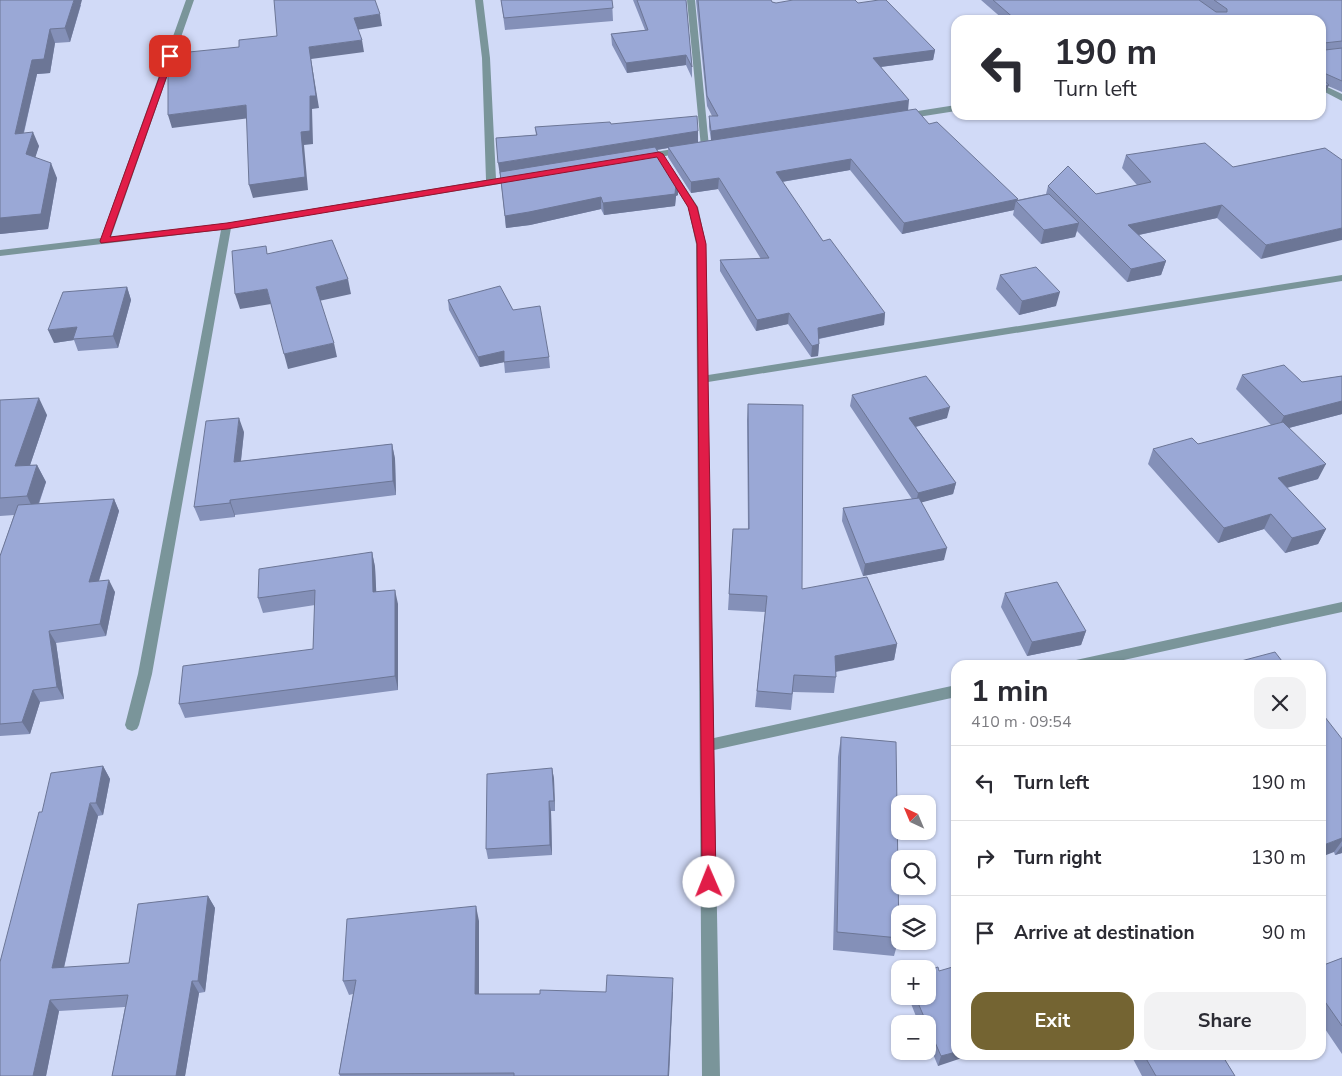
<!DOCTYPE html>
<html lang="en">
<head>
<meta charset="utf-8">
<style>
  :root { --surface:#fff; --page:#f2f2f3; --text:#2b2b33; --muted:#7c7c81; --line:#e1e1e2; --accent:#746432 }
  body { margin:0; font-family:"Nunito Sans",sans-serif; background:var(--page); color:var(--text); height:100vh; display:flex; flex-direction:column; font-size:19px; white-space:nowrap }
  * { box-sizing:border-box; margin:0 }
  p { font-size:16px; color:var(--muted) }
  .icon { flex:none; width:28px; height:28px; fill:none; stroke:currentColor; stroke-width:2; stroke-linecap:round; stroke-linejoin:round }
  .map { position:relative; flex:1; overflow:hidden }
  .panel { position:absolute; left:951px; top:660px; width:375px; height:400px; display:flex; flex-direction:column; background:var(--surface); border-radius:15px; box-shadow:0 1px 4px #0004 }
  .panel>* { flex:none }
  .top-card { position:absolute; left:951px; top:15px; width:375px; height:105px; border-radius:15px; box-shadow:0 1px 4px #0004; background:#fff; color:var(--text); overflow:hidden }
  .needle { width:32px; rotate:316deg }
  .tools { position:absolute; left:891px; top:795px; display:grid; gap:10px }
  .tools a { display:grid; place-items:center; width:45px; height:45px; border-radius:10px; background:var(--surface); box-shadow:0 1px 4px #0004; font-size:25px }
  .pin { position:absolute; display:grid; place-items:center; width:42px; height:42px; color:#fff; margin:-21px; border-radius:10px; box-shadow:0 2px 8px #0006 }
  .me { position:absolute; width:55px; margin:-28px; rotate:359deg; stroke-linejoin:round; filter:drop-shadow(0 0 4px #0008) }
  .turn { display:flex; align-items:center; gap:18px; height:105px; padding:0 20px; font-size:22px }
  .turn .icon { width:65px; height:65px; stroke-width:2.5 }
  .turn b { display:block; font-size:35px; line-height:42px }
  .round { display:grid; place-items:center; flex:none; width:52px; height:52px; border-radius:15px; background:var(--page) }
  .head { display:flex; align-items:center; justify-content:space-between; height:85px; padding:0 20px }
  h1 { font-size:30px; font-weight:700; line-height:38px }
  .action { display:flex; gap:10px; margin-top:auto; padding:10px 20px }
  .action a { flex:1; height:58px; border-radius:15px; background:var(--accent); color:#fff; font-size:20px; font-weight:700; line-height:58px; text-align:center }
  .action a+a { background:var(--page); color:var(--text) }
  ul { padding:0; list-style:none }
  li { display:flex; align-items:center; gap:15px; height:75px; padding:0 20px; border-top:1px solid var(--line) }
  li div { flex:1 }
  li b { display:block; font-size:19px }
  li em { font-style:normal }
  .map>svg:first-child { display:block }
  .lines { fill:none; stroke-linecap:round; stroke-linejoin:round }
  .minor { fill:#7a959a; fill-rule:evenodd }
  .wall { fill:#8490b8 }
  .shaded-wall { fill:#6c7696 }
  .building { fill:#9aa8d6; stroke:#6c7696 }
  .route { fill:#e11d48; stroke:#92132f }
</style>
</head>
<body>
<div class="map">
<svg width="1342" height="1076" viewBox="0 0 1342 1076">
  <rect width="100%" height="100%" fill="#d1daf7"/>
  <g class="lines">
    <!-- minor -->
    <path class="minor" d="M186,0H194L111,237L227,223L486,180L482,58L475,0H483L490,58L496,179L517,175L522,178L517,181L231,228L152,674L139,725L137,729L132,731L127,729L125,725L138,674L221,230L0,256V250L101,238Z
      M687,0H695L709,147L705,150L701,147Z
      M1321,84L1342,94V101L1321,90Z
      M956,105V111L905,119L901,116L905,113Z
      M685,147L690,150L688,152L643,160L638,157L643,154Z
      M670,168L673,169L698,207L706,244L708,375L1342,275V281L708,382L714,738L956,685V697L714,750L720,1076H702L696,244L688,207L665,171Z
      M1342,602V612L1101,665H1069L1071,661L1076,660Z"/>
  </g>
  <!-- wall -->
  <path class="wall" d="M0,0L81,5L70,42L55,43L50,73L37,74L24,133L39,146L35,157L57,178L48,229L0,234Z
    M501,0H612L613,21L505,30Z
    M633,0H686L692,67V78L686,65L627,73L612,45L611,34L645,30Z
    M696,0H771L772,2L776,3H858L935,50L933,60L881,67L908,110L929,124L1018,199L1017,200L1046,194L1048,186L1096,194L1137,185L1122,168L1126,155L1233,167L1325,148L1261,259L1217,218L1139,235L1166,261L1161,275L1127,282L1077,231L1075,237L1041,244L1013,215L1014,210L902,234L850,170L782,182L823,241L885,313L884,325L819,339V344L818,356L811,357L788,324L756,331L720,271V260L761,259L718,189L691,193L668,157V148L657,150L678,195L676,196L675,206L604,215L601,209L530,225L506,228L496,138L536,135L535,127L611,124L698,131V142L711,140L709,127V116H712L707,106Z
    M981,0H1342V92L1328,86L1325,94L1321,95V20H1004Z
    M1000,275L1056,306L1019,315L996,289Z
    M127,287L131,300L118,348L78,351L74,340L54,343Z
    M448,300L513,310L549,357L550,368L505,373L504,362L480,367L449,310Z
    M1242,375L1302,382L1342,376V414L1289,428L1318,479L1287,488L1326,529L1318,544L1285,553L1264,529L1218,543L1148,464L1153,449L1198,444L1271,425L1236,389Z
    M852,395L947,418L916,427L956,483L953,494L921,502L944,560L863,576L842,521L843,508L912,499L850,406Z
    M0,400L47,415L30,465H37L46,482L39,504L114,499L119,511L99,581L115,592L106,636L56,643L64,699L40,702L30,734L0,736V556L14,515L0,516Z
    M748,404L802,589L897,644L894,660L836,672V677L834,693L793,692L791,710L755,707L765,612L728,610L733,529H748L747,420Z
    M244,432L241,461L392,444L395,459L396,495L235,515V517L200,521L194,507Z
    M372,552L375,567L376,592L398,604V690L185,718L179,704L313,649L315,605L263,613L258,598Z
    M1005,593L1086,631L1081,645L1027,656L1001,607Z
    M841,737L899,938L894,956L833,950L838,757Z
    M1342,739V853L1335,855L1334,852Z
    M103,766L110,779L103,815L98,816L64,968L129,963L208,896L215,908L205,992L199,993L185,1076H112L125,1007L59,1011L46,1076H0Z
    M552,768L554,779L555,811H551L552,855L488,859L486,849Z
    M956,788V845L953,798Z
    M479,921V994H540L606,992H673L669,1076H340L339,1074L353,994L349,995L343,981Z
    M1342,958V1054L1321,1023V966Z
    M908,996H928L956,1055L938,1066L928,1042V1024H919Z
    M1131,1055H1222L1235,1076H1142Z"/>
  <!-- shaded-wall -->
  <path class="shaded-wall" d="M74,0H82L70,42L65,28Z
    M380,14L382,26L356,30L354,18Z
    M50,29L55,43L50,73L37,74L20,148L15,134L32,60Z
    M362,40L364,52L311,59L319,108L312,109L313,144L304,145L308,190L253,198L249,185L301,132L309,47Z
    M935,50L933,60L872,68L873,58Z
    M686,55V65L627,73L626,63Z
    M1329,85L1325,94L1321,95V86Z
    M909,100L908,111L711,142V131Z
    M246,105L250,118L172,128L168,115Z
    M698,131V143L668,147V148L500,175L498,163Z
    M33,132L39,146L32,168L26,154Z
    M851,159L850,170L775,183L776,172Z
    M51,163L57,178L48,229L0,234V218Z
    M719,178L718,189L691,193V182Z
    M678,183V195L676,196L675,206L604,215L603,203Z
    M601,197V209L530,225L506,228L505,216Z
    M1018,199L1017,202L1016,201L1014,210L902,234L904,223Z
    M1222,205L1217,218L1124,238L1128,225Z
    M1079,223L1075,237L1041,244L1044,230Z
    M1342,228V240L1261,259L1266,245Z
    M1166,261L1161,275L1127,282L1131,269Z
    M348,279L351,294L319,301L316,287Z
    M127,287L131,300L118,348L113,336Z
    M267,289L271,304L240,309L235,294Z
    M1060,292L1056,306L1019,315L1022,301Z
    M789,313L788,324L756,331L757,320Z
    M885,313L884,325L817,339L818,328Z
    M77,327L73,339L74,340L54,343L48,330Z
    M334,343L337,357L288,369L284,354Z
    M819,344L818,356L811,357L812,346Z
    M504,351L505,362L480,367L478,357Z
    M39,398L47,415L24,483L15,466Z
    M1342,401V414L1277,431L1284,416Z
    M950,407L947,418L907,429L909,418Z
    M239,418L244,432L239,477L234,462Z
    M392,444L395,459L396,495L393,481Z
    M1326,464L1318,479L1271,492L1278,478Z
    M37,465L46,482L35,513L27,496Z
    M956,483L953,494L916,504L918,493Z
    M114,499L119,511L95,594L89,582Z
    M230,500L235,515V517L230,503Z
    M1271,514L1264,529L1218,543L1224,528Z
    M1326,529L1318,544L1285,553L1292,538Z
    M947,548L944,560L863,576L865,564Z
    M372,552L375,567L377,606L373,592Z
    M109,580L115,592L106,636L100,624Z
    M395,590L398,604V690L395,676Z
    M49,631L56,643L64,699L57,687Z
    M1086,631L1081,645L1027,656L1032,642Z
    M897,644L894,660L833,672L835,656Z
    M33,690L40,702L30,734L22,722Z
    M103,766L110,779L103,815L96,803Z
    M552,768L554,779L555,811L554,801Z
    M549,801L551,811L552,855L550,845Z
    M90,803L98,816L61,980L52,968Z
    M1342,838V841L1334,852L1321,857V846Z
    M1342,846V853L1335,855Z
    M208,896L215,908L205,992L198,981Z
    M476,906L479,921V1008L475,994Z
    M673,978L669,1076H668Z
    M192,981L199,993L185,1076H176Z
    M50,1000L59,1011L46,1076H33Z
    M956,1052V1055H971L938,1066L941,1056Z"/>
  <!-- building -->
  <path class="building" d="M0,0H74L65,28L50,29L44,59L32,60L15,134L33,132L26,154L51,163L41,214L0,218Z
    M274,0H375L380,14L354,18L362,40L309,47L316,96H310V131L301,132L305,177L249,185L246,105L168,115V57L169,54L239,47V40L277,36Z
    M501,0H612L613,8L504,18Z
    M637,0H686L692,67L686,55L626,63L611,34L648,30Z
    M698,0H771L772,2L776,3L793,0H855L858,3L879,0H886L935,50L873,58L909,100L711,131L709,116H718L707,96Z
    M993,0H1199L1216,12H1227V9L1214,0H1342V41L1324,43L1323,45L1325,50L1342,48V81L1324,73L1323,80L1329,85L1321,86V20H1016Z
    M916,109L929,124L937,122L1018,199L904,223L851,159L776,172L823,241L830,239L885,313L818,328L819,344L812,346L789,313L757,320L720,260L769,258L719,178L691,182L668,147Z
    M697,116L698,131L498,163L496,138L537,135L535,127L610,122L611,124Z
    M1205,143L1233,167L1325,148L1342,160V228L1266,245L1222,205L1128,225L1166,261L1131,269L1048,186L1068,166L1096,194L1151,182L1126,155Z
    M655,147L678,183H676L675,194L603,203L601,197L529,212L505,216L500,172Z
    M1049,194L1079,223L1044,230L1016,201Z
    M332,240L348,279L316,287L334,343L284,354L267,289L235,294L232,251L266,246L267,254Z
    M1036,267L1060,292L1022,301L1000,275Z
    M500,286L513,310L540,306L549,357L504,362V351L478,357L448,300Z
    M127,287L113,336L73,339L77,327L48,330L63,292Z
    M1284,365L1302,382L1342,376V401L1284,416L1242,375Z
    M926,376L950,407L909,418L956,483L918,493L852,395Z
    M39,398L15,466L37,465L27,496L0,498V400Z
    M748,404L803,405L802,589L867,577L897,644L835,656L836,677L794,675L792,694L757,691L767,596L729,594L733,529H749Z
    M239,418L234,462L392,444L393,481L230,500V503L194,507L206,421Z
    M1283,422L1326,464L1278,478L1326,529L1292,538L1271,514L1224,528L1153,449L1192,438L1198,444Z
    M919,498L947,548L865,564L843,508Z
    M114,499L89,582L109,580L100,624L49,631L57,687L33,690L22,722L0,724V556L18,505Z
    M372,552L373,592L395,590V676L179,704L183,666L313,649L315,590L258,598L259,569Z
    M1057,582L1086,631L1032,642L1005,593Z
    M1275,652L1285,665H1226Z
    M1321,712L1342,739V838L1321,846Z
    M841,737L896,742L899,938L837,932Z
    M103,766L96,803H90L52,968L129,963L138,904L208,896L198,981H192L176,1076H112L128,995L50,1000L33,1076H0V962L39,812H42L51,773Z
    M552,768L554,801H549L550,845L486,849L487,774Z
    M476,906L475,994H540V990L606,992L607,975L673,978L668,1076H514V1073L339,1074L356,980L343,981L347,919Z
    M1342,958V1026L1321,996V966Z
    M956,966V1052L941,1056L915,996H928V970L938,967L939,971Z
    M1144,1055H1222L1235,1076H1156Z"/>
  <!-- route -->
  <path class="route" d="M170,53L174,56L110,237L227,223L659,152L663,154L697,207L706,244L716,882L714,886L709,888L704,886L702,882L697,244L688,207L657,157L227,229L101,243L100,241L167,56Z"/>
</svg>
<div class="tools">
<a><svg class="needle" viewBox="-14 -14 28 28"><path d="M0-13l5 13h-10z" fill="#e53935"/><path d="M0 13l5-13h-10z" fill="#7c7c81"/></svg></a>
<a><svg class="icon" aria-label="search" viewBox="0 0 24 24"><circle cx="10" cy="10" r="6"/><path d="M15 15l6 6"/></svg></a>
<a><svg class="icon" aria-label="layers" viewBox="0 0 24 24"><path d="M12 4l9 5-9 5-9-5zM3 14l9 5 9-5"/></svg></a>
<a>+</a>
<a>−</a>
</div>
<div class="pin" style="left:170px;top:56px;background:#d93025"><svg class="icon" aria-label="arrive" viewBox="0 0 24 24"><path d="M6 21V4h12l-3 4 3 4H6"/></svg></div>
<svg class="me" style="left:709px;top:882px" viewBox="-20 -20 40 40"><circle r="19" fill="#fff"/><path d="M0-13L10 11 0 6-10 11z" fill="#e11d48"/></svg>
<div class="top-card">
<div class="turn"><svg class="icon" aria-label="left" viewBox="0 0 24 24"><path d="M17 20v-9H6M10 6l-5 5 5 5"/></svg><div><b>190 m</b>Turn left</div></div>
</div>
<section class="panel">
<div class="head"><div><h1>1 min</h1><p>410 m · 09:54</p></div><a class="round"><svg class="icon" aria-label="close" viewBox="0 0 24 24"><path d="M6 6l12 12M18 6L6 18"/></svg></a></div>
<ul>
<li><svg class="icon" aria-label="left" viewBox="0 0 24 24"><path d="M17 20v-9H6M10 6l-5 5 5 5"/></svg><div><b>Turn left</b></div><em>190 m</em></li>
<li><svg class="icon" aria-label="right" viewBox="0 0 24 24"><path d="M7 20v-9h11M14 6l5 5-5 5"/></svg><div><b>Turn right</b></div><em>130 m</em></li>
<li><svg class="icon" aria-label="arrive" viewBox="0 0 24 24"><path d="M6 21V4h12l-3 4 3 4H6"/></svg><div><b>Arrive at destination</b></div><em>90 m</em></li>
</ul>
<div class="action"><a>Exit</a><a>Share</a></div>
</section>
</div>
</body>
</html>
